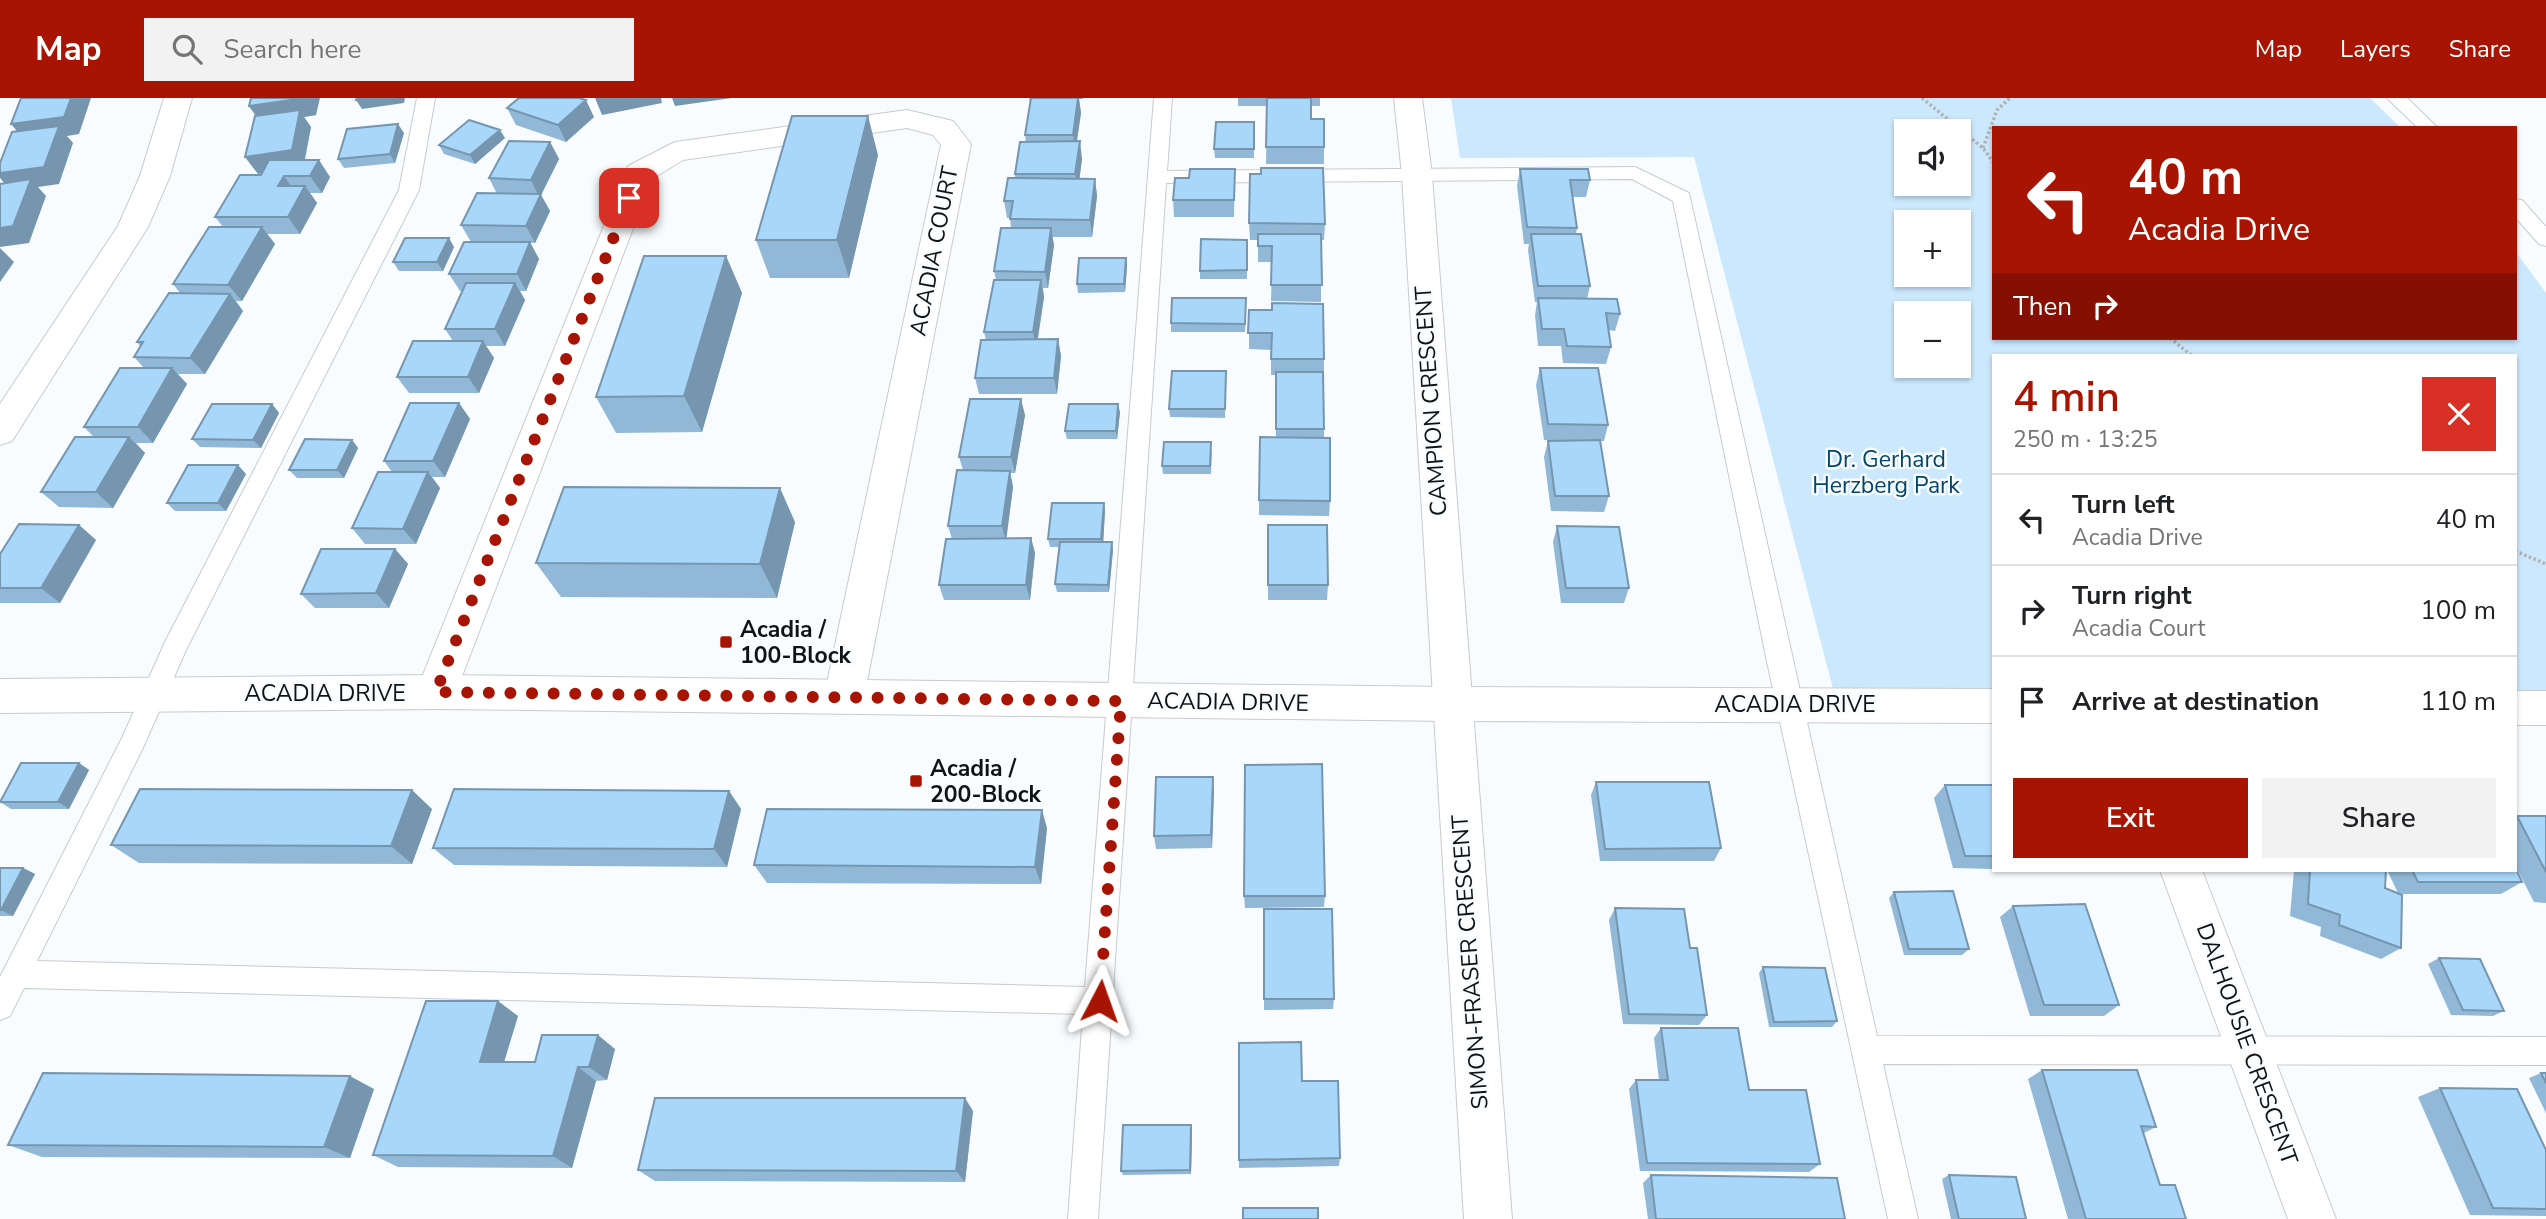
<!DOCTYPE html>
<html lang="en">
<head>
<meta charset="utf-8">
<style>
  :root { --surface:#fff; --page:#f2f2f2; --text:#202124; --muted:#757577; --line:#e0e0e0; --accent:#a71502 }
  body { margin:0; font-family:"Nunito Sans",sans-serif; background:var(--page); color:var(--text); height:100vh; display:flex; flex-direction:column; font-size:26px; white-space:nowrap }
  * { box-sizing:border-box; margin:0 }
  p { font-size:23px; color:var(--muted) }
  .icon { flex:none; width:38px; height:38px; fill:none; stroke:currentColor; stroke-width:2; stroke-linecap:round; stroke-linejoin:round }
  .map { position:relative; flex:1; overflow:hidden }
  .sheet { position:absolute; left:1992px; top:256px; width:525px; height:518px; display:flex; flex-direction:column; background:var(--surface); border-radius:0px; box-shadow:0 2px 5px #0004 }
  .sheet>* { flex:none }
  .banner { position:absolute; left:1992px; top:28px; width:525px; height:214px; border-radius:0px; box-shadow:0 2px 5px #0004; background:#a71502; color:#fff; overflow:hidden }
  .fabs { position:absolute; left:1894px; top:21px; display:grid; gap:14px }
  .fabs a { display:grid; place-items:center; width:77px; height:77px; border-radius:0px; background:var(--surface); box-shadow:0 2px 5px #0004; font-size:35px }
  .pin { position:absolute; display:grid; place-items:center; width:60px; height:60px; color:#fff; margin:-30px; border-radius:14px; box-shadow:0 4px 10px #0006 }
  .me { position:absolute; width:77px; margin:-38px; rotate:4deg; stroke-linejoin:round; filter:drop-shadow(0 0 5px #0008) }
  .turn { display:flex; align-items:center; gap:24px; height:147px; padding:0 21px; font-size:32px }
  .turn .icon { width:91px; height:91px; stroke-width:2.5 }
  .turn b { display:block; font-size:49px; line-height:60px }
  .then { display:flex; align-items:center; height:66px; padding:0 21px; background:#0003; gap:14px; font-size:26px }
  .round { display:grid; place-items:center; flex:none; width:74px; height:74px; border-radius:0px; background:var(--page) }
  .headline { display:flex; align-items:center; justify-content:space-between; height:119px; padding:0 21px }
  h1 { font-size:42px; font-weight:600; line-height:52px; color:var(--accent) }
  .button { display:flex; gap:14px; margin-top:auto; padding:14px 21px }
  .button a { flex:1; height:80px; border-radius:0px; background:var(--accent); color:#fff; font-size:28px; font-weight:600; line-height:80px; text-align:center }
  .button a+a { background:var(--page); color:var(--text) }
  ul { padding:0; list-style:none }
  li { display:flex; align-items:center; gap:21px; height:91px; padding:0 21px; border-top:2px solid var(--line) }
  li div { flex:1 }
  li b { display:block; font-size:26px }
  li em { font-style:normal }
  header { display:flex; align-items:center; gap:42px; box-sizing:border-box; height:98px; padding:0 35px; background:var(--accent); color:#fff }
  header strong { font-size:33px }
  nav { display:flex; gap:38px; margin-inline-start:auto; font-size:24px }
  .search { width:490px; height:63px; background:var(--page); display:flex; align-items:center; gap:18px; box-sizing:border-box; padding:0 24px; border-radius:0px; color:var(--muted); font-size:26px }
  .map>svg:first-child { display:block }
  .green { fill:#cbe8fd; fill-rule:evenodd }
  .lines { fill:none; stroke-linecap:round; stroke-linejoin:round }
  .service-casing { stroke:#c7cbcd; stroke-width:2 }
  .minor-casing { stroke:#c7cbcd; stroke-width:2 }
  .tertiary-casing { stroke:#c7cbcd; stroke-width:2 }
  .path { stroke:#afb2b4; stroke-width:3.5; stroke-dasharray:2.5 2.5; stroke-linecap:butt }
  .service { fill:#fff; fill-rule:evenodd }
  .minor { fill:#fff; fill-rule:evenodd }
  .tertiary { fill:#fff; fill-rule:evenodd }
  .wall { fill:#91b9d7 }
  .shaded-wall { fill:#7696af }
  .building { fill:#a9d7fa; stroke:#7696af; stroke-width:2 }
  .route { stroke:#a71502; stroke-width:12; stroke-dasharray:0 21.6 }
  .poi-dot { fill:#a71502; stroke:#f8fcff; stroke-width:2.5 }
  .labels { text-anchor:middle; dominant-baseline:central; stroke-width:5; stroke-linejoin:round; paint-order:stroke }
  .street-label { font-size:23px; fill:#111213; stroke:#f8fcff }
  .park-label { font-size:23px; fill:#03466b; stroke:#f8fcff }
  .poi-label { font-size:23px; font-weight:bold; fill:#111213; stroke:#f8fcff; text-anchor:start }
</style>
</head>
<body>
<header>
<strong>Map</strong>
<div class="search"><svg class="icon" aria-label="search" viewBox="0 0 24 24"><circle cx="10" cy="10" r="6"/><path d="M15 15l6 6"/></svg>Search here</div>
<nav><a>Map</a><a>Layers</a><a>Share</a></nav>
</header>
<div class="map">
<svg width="2546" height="1121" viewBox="0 0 2546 1121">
  <rect width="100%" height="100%" fill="#f8fcff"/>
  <!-- green -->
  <path class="green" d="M1451,0H2370L2401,30H1993V240H2515V153L2546,195V610H2515V257H1993V608L1837,606L1694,59L1460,60ZM1906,33H1958V86H1906ZM1906,124H1958V177H1906ZM1906,215H1958V268H1906Z"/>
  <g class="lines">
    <!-- service casing -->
    <g class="service-casing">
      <path id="service" d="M417,0H435L419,92L186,552L142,652L37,863L1085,889L1154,0H1172L1167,73L1635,69L1689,95L1877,938L2546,939V967L1883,966L1918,1121H1888L1766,559L1673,103L1632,81L1166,85L1098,1121H1068L1083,916L24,890L10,918L0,922V879L122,640L165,544L399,92Z
        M2387,0H2407L2438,30H2418Z
        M2515,101L2522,102L2546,129V148L2539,146L2515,119Z"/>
    </g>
    <!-- minor casing -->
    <g class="minor-casing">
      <path id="minor" d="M164,0H192L170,78L148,129L12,343L0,347V306L118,128L140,78Z
        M1394,0H1422L1432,77L1512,1121H1464L1402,77Z
        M907,12L953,23L971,46L864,599L858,611L844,616L830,611L824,599L941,47L933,37L907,30L683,62L652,81L456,594L450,606L436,611L422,606L416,594L628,68L675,44Z
        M2160,772H2202L2336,1121H2288Z"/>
    </g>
    <!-- tertiary casing -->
    <g class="tertiary-casing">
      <path id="tertiary" d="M436,577L1451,589L1993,591V625L1451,623L436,611L0,615V581Z
        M2515,593H2546V627H2515Z"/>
    </g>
    <!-- path -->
    <path class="path" d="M1922,0L1983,50L1993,64
      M1983,50L1997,12L2010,0
      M2170,240L2191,257
      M2515,453L2546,466"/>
    <!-- service -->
    <use href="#service" class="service"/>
    <!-- minor -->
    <use href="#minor" class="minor"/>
    <!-- tertiary -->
    <use href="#tertiary" class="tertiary"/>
  </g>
  <!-- wall -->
  <path class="wall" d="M1029,0H1085L1079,1L1081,15L1077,43L1082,61L1079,81H1095L1097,98L1092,139H1052L1054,147L1048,190H1043L1044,199L1038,241H1058L1061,258L1057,296H979L975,280L986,242L984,234L996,182L994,173L1011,130L1010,120H1007L1004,103L1015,80V76L1026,44L1025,37L1030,4Z
    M1238,0H1320V8H1311V21L1324,49V66H1266L1267,8H1238Z
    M249,8L316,17L304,19L311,29L305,62L330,79L322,95H310L317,105L300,136H267L275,146L242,203H236L243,213L205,276H178L187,286L153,345H136L145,355L113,410L59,409L41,394L94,339L84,329L144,270L134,259L140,248L137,244L180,195L173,186L223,129L215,119L262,75L258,76L256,18Z
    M507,10L594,19L566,44L516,27Z
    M1254,24V60H1215L1214,51Z
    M404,35L395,65L344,70L338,61Z
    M505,40L475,66L444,56L439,47Z
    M550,44L559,61L541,97L550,113L535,145H530L539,161L526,193H520L525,202L505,248H486L494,260L479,295H409L397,279L453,243L445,231L463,193H460L449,176L471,144L461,127L497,96L489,80Z
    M878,57L849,180H770L756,142Z
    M1235,71L1234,119H1174L1173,102L1189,80Z
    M1520,71L1590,82L1586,99H1573L1577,130L1576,136L1590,188L1587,201L1620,216L1615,233L1608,232L1611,249L1606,266L1563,265L1561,248H1538L1535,217L1537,204H1535L1528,152L1529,146H1524L1517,88Z
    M1249,125L1325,126L1324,142H1321V204L1271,203L1272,164H1258V142H1250Z
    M1247,142V181H1200V173Z
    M454,149L443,173H399L393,164Z
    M726,158L742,195L702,334L616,335L596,299Z
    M1126,160L1127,168L1125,194L1078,195L1077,186Z
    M1246,209L1245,234H1171V225Z
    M1249,212L1324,261V340L1330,403L1329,418L1259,417V402L1276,339V277H1271V252L1249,251Z
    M1540,270L1608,327L1604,343H1600L1609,398L1604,414L1551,413L1544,359L1548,343H1570L1544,342L1536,287Z
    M1226,273L1225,320L1170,319L1169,311Z
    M459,305L470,321L445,379H432L440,390L416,446H365L352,430L392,374L384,363Z
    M272,306L279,315L261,350L200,349L192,341Z
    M1120,314L1117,341H1067L1065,333Z
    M1025,317L1015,375H1010L1013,389L1006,440H1031L1035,455L1030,502H944L939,487L952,441L948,428L963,372L959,359Z
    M352,342L358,350L344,380H297L289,372Z
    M1212,353L1211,376H1163L1162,368Z
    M246,376L226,413H175L167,405Z
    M1104,405L1105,413L1103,444L1113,452L1109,494H1057L1055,486L1059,449H1050L1048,441Z
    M795,424L777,500L561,499L536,465Z
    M79,427L96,442L60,505H0V456Z
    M1268,427L1328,487L1327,502H1268Z
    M1557,428L1629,490L1624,505H1561L1553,444Z
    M395,451L408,466L389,510H315L301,496Z
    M79,665L89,672L69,711H11L0,704Z
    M1596,684L1721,750L1714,763H1600L1591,697Z
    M1945,687H1993V771L1953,770L1934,700Z
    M1214,692L1212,750L1156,751L1154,738Z
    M729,693L741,711L727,769L454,767L433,750Z
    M432,711L412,766L139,765L111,747Z
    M2517,718H2546V805L2534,804L2515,767V720Z
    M1047,730L1041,786L767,785L754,767Z
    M0,770H23L35,776L13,818H0Z
    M2294,772H2386L2385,790L2398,795L2387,772H2515L2522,784L2501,796H2401V850L2381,861L2320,838L2321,829L2290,818Z
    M1894,794L1969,851L1962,857H1904L1889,800Z
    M1244,798H1325L1324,809L1245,810Z
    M2013,808L2119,907L2104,918H2030L2000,819Z
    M1615,810L1690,850L1707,917L1699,927L1623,926L1609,822Z
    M1264,811L1334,901L1333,911L1264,912Z
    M2439,860L2504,913L2493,918L2451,917L2428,866Z
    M1763,869L1837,923L1832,929H1769L1759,875Z
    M518,918L504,964H535L615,951L607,982L596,983L572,1070L398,1069L373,1057Z
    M1661,930L1820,1066L1809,1074L1640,1073L1629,991L1636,982H1659L1654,940Z
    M2042,972L2156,1029L2144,1035L2160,1087L2186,1121H2068L2028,981Z
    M2541,975H2546V1015L2529,980Z
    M1302,983L1340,1060L1339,1068L1239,1070V1062Z
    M2440,990L2546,1052V1118L2470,1117L2418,999Z
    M374,991L350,1060L42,1059L8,1047Z
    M973,1013L965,1084L655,1083L638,1072Z
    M1192,1032L1191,1076L1123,1077L1121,1073Z
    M1651,1077L1845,1121H1648L1643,1085Z
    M1949,1077L2026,1121H1951L1942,1081Z"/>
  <!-- shaded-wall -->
  <path class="shaded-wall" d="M71,0H91L79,36L67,38L73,45L59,86L38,89L46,98L29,145L0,149V130L11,93L0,80V75L26,44L11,26Z
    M305,0H320L316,17L304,19L311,29L303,69L258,76L245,59L261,25L249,8Z
    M371,0H405L404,5L362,11L356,2Z
    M595,0H661L662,5L602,17Z
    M672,0H732L675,8Z
    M1030,0H1085L1079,1L1081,15L1075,54L1073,37L1032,10Z
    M586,2L594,19L566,44L558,27Z
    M868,18L878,57L849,180L837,142Z
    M398,26L404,35L395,65L390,56Z
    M500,32L505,40L475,66L470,57Z
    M1080,43L1082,61L1078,93L1075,76Z
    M550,44L559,61L541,97L550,113L535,145L526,128L539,99L531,82Z
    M319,62L330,79L322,95L310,78Z
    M284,78L296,95L278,88Z
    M1095,81L1097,98L1092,139L1090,122Z
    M305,88L317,105L300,136L288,119Z
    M262,129L275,146L242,203L228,187Z
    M1051,130L1054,147L1048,190L1045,174Z
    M449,140L454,149L443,173L437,164Z
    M530,144L539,161L526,193L517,176Z
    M0,150L14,164L0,184Z
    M726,158L742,195L702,334L684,298Z
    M1126,160L1127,168L1125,194L1124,186Z
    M1041,182L1044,199L1036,251L1033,234Z
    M515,185L525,202L505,248L495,231Z
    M230,196L243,213L205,276L190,260Z
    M1058,241L1061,258L1057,296L1054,280Z
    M483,243L494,260L479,295L468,279Z
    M172,270L187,286L153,345L138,329Z
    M1021,301L1025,317L1015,375L1011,359Z
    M459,305L470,321L445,379L433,363Z
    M272,306L279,315L261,350L253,342Z
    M1118,306L1120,314L1117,341L1116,333Z
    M129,339L145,355L113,410L96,394Z
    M352,342L358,350L344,380L337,372Z
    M238,367L246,376L226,413L218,405Z
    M1010,373L1013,389L1006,444L1002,428Z
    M428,374L440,390L416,446L403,431Z
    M780,390L795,424L777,500L760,466Z
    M1104,405L1105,413L1103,449L1101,441Z
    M79,427L96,442L60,505L41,490Z
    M1031,440L1035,455L1030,502L1026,487Z
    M1112,444L1113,452L1109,494L1108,487Z
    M395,451L408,466L389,510L376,495Z
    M79,665L89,672L69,711L58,704Z
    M1213,679L1214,692L1212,750L1211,737Z
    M412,692L432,711L412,766L391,748Z
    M729,693L741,711L727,769L714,751Z
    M1042,712L1047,730L1041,786L1035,769Z
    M23,770L35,776L13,818L1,812Z
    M498,903L518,918L500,977L480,964Z
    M598,937L615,951L607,982L589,969Z
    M578,969L596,983L572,1070L553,1058Z
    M350,978L374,991L350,1060L324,1049Z
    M965,1000L973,1013L965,1084L956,1073Z
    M1191,1027L1192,1032L1191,1076L1190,1072Z"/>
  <!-- building -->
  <path class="building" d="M21,0H71L64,19L11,26Z
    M251,0H305L249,8Z
    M357,0H371L356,2Z
    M519,0H579L586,2L558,27L507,10Z
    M1031,0H1078L1073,37H1025Z
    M1267,0H1311V21H1324V49H1266Z
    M300,12L292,52L245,59L255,18Z
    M792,18H868L837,142H756Z
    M469,22L500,32L470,57L439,47Z
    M1216,24H1254V51H1214Z
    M398,26L390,56L338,61L347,31Z
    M59,28L44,69L0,75V65L12,34Z
    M509,43L550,44L531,82L489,80Z
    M1080,43L1075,76H1015L1020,44Z
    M269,62H319L310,78H284L278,88H305L288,119H215L240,77H261Z
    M1261,70H1323L1325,126L1249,125L1250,76H1261Z
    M1190,71H1235L1234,102H1173L1175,80H1189Z
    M1520,71H1588L1590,82H1570L1577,130L1527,129Z
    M1008,80L1095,81L1090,122L1010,121L1013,103H1004Z
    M31,81L13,128L0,130V86Z
    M477,95L541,96L526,128L461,127Z
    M209,129H262L228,187L173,186Z
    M1001,130H1051L1045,174L994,173Z
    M1258,136H1321L1322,187H1271L1272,148H1258Z
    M1531,136H1581L1590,188H1538Z
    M405,140H449L437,164H393Z
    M1201,141L1247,142V172L1200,173Z
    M464,144H530L517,176H449Z
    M644,158H726L684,298L596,299Z
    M1079,160H1126L1124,186H1077Z
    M994,182H1041L1033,234H984Z
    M466,185H515L495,231H445Z
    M169,195L230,196L190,260L134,259L143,244H137Z
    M1172,200H1246L1245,226L1171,225Z
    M1538,200L1617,201L1620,216L1606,215L1611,249L1567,248L1564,231H1542Z
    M1272,205L1323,206L1324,261H1271L1272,235H1248L1249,212H1272Z
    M1058,241L1054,280H975L981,242Z
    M413,243H483L468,279H397Z
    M120,270H172L138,329H84Z
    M1540,270H1598L1608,327L1548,326Z
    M1172,273H1226L1225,311H1169Z
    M1276,274H1323L1324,331H1276Z
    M970,301H1021L1011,359H959Z
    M410,305H459L433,363H384Z
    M212,306H272L253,342L192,341Z
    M1069,306H1118L1116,333H1065Z
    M75,339H129L96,394H41Z
    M1260,339L1330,340V403L1259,402Z
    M305,341L352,342L337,372H289Z
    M1600,342L1609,398H1555L1548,343Z
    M1164,344H1211L1210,368H1162Z
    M188,367H238L218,405H167Z
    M957,372L1010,373L1002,428H948Z
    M378,374H428L403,431L352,430Z
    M564,389L780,390L760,466L536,465Z
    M1052,405H1104L1101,441H1048Z
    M19,426L79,427L41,490H0V456Z
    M1268,427H1327L1328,487H1268Z
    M1557,428L1619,429L1629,490H1566Z
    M1031,440L1026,487H939L946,441Z
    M1060,444H1112L1108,487L1055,486Z
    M321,451H395L376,495L301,496Z
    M21,665H79L58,704H0Z
    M1322,666L1325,798H1244L1245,667Z
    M1156,679H1213L1211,737L1154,738Z
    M1596,684H1709L1721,750L1605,751Z
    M1945,687H1993V758H1965Z
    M140,691L412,692L391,748L111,747Z
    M454,691L729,693L714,751L433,750Z
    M767,711L1042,712L1035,769L754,767Z
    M2517,718H2546V774Z
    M2515,769L2522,784H2418L2412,772H2515Z
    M0,770H23L1,812H0Z
    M2310,772H2386L2385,790L2402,797L2401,850L2339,827L2340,817L2308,806Z
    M1953,793L1969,851H1909L1894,794Z
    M2085,806L2119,907H2044L2013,808Z
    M1615,810L1684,811L1690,850H1697L1707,917L1629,916Z
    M1264,811H1332L1334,901H1264Z
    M2439,860L2480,861L2504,913L2463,912Z
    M1763,869L1825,870L1837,923L1774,924Z
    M426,903H498L480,964H535L542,937H598L589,969H578L553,1058L373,1057Z
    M1661,930H1738L1749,992H1806L1820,1066L1647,1065L1636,982H1668Z
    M1301,944L1302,983H1338L1340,1060L1239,1062V945Z
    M2042,972H2137L2156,1029L2141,1028L2160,1087H2175L2186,1121H2086Z
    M43,975L350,978L324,1049L8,1047Z
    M2541,975H2546V985Z
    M2440,990L2517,991L2546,1052V1111L2493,1110Z
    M655,1000H965L956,1073L638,1072Z
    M1123,1027H1191L1190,1072L1121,1073Z
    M1651,1077L1837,1080L1845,1121H1656Z
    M1949,1077L2016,1079L2026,1121H1959Z
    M1243,1110H1318V1121H1243Z"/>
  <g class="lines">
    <!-- route -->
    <path class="route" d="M629,100L436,594L1121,603L1100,903"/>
  </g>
  <!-- markers -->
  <g class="poi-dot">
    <rect x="719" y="537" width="14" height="14" rx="3.5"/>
    <rect x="909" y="676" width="14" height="14" rx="3.5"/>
  </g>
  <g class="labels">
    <!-- street labels -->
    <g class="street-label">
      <text transform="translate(934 153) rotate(-79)">ACADIA COURT</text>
      <text transform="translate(1431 303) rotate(-94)">CAMPION CRESCENT</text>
      <text x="325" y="595">ACADIA DRIVE</text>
      <text transform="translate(1228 604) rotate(1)">ACADIA DRIVE</text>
      <text x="1795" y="606">ACADIA DRIVE</text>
      <text transform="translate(1470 864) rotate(-94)">SIMON-FRASER CRESCENT</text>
      <text transform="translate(2247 946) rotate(70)">DALHOUSIE CRESCENT</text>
    </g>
    <!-- park labels -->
    <g class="park-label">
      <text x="1886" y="361">Dr. Gerhard<tspan x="1886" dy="26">Herzberg Park</tspan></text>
    </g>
    <!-- poi labels -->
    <g class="poi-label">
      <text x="740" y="531">Acadia /<tspan x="740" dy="26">100-Block</tspan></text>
      <text x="930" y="670">Acadia /<tspan x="930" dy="26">200-Block</tspan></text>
    </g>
  </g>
</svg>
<div class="fabs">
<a><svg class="icon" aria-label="sound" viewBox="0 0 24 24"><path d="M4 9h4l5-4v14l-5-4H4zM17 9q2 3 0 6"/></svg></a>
<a>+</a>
<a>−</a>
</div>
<div class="pin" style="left:629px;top:100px;background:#d93025"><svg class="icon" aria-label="arrive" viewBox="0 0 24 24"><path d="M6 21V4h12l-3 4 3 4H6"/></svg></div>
<svg class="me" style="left:1100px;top:903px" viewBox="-20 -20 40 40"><path d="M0-17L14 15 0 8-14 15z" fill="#a71502" stroke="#fff" stroke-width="4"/></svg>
<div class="banner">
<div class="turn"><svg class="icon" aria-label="left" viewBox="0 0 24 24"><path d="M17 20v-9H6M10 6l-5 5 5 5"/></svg><div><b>40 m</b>Acadia Drive</div></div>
<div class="then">Then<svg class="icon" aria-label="right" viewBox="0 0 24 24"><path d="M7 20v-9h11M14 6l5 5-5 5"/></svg></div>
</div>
<section class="sheet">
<div class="headline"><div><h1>4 min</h1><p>250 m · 13:25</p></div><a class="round" style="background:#d93025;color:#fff"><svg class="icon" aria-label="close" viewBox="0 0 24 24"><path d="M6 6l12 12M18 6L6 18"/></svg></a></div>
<ul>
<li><svg class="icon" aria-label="left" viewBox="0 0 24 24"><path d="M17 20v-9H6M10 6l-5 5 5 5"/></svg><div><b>Turn left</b><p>Acadia Drive</p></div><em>40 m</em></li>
<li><svg class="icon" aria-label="right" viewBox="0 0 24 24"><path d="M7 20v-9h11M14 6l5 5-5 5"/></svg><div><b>Turn right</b><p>Acadia Court</p></div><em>100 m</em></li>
<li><svg class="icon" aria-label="arrive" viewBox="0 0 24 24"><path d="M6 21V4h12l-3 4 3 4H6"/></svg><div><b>Arrive at destination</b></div><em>110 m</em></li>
</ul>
<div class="button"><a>Exit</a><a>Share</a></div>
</section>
</div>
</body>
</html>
